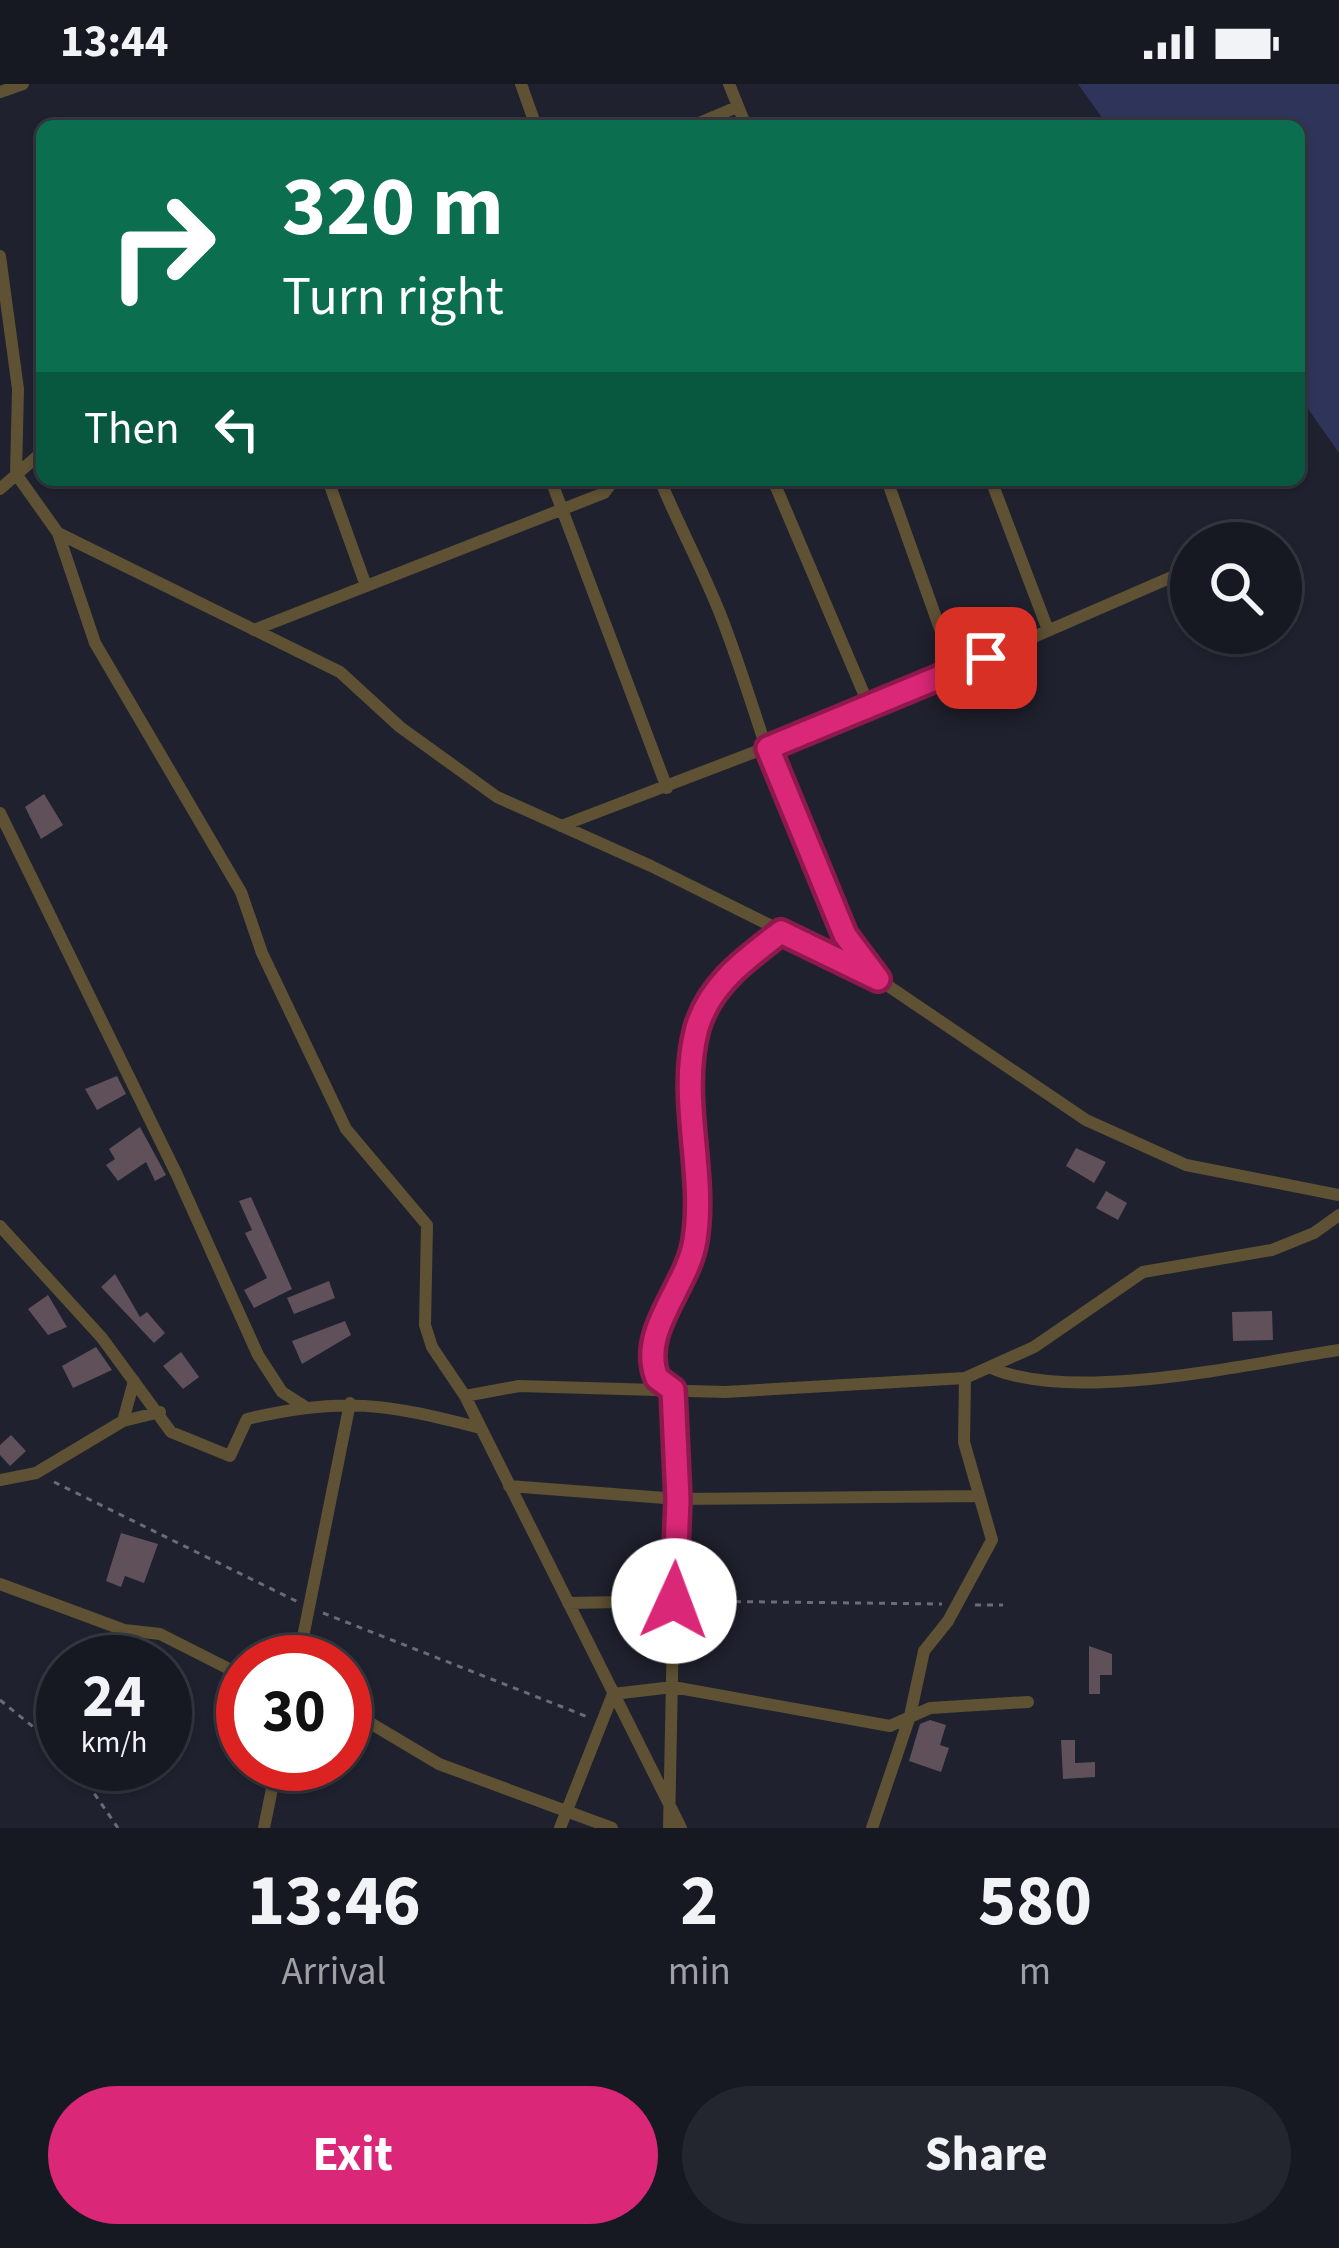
<!DOCTYPE html>
<html lang="en">
<head>
<meta charset="utf-8">
<style>
  :root { --surface:#171922; --page:#24262f; --text:#f1f3f6; --muted:#9ea0a5; --line:#363840; --accent:#db2777 }
  body { margin:0; font-family:"Source Sans 3",sans-serif; background:var(--page); color:var(--text); height:100vh; display:flex; flex-direction:column; font-size:45px; white-space:nowrap }
  * { box-sizing:border-box; margin:0 }
  p { font-size:39px; color:var(--muted) }
  .icon { flex:none; width:66px; height:66px; fill:none; stroke:currentColor; stroke-width:2; stroke-linecap:round; stroke-linejoin:round }
  .map { position:relative; height:1744px; overflow:hidden }
  .drawer { display:flex; flex-direction:column; background:var(--surface); flex:1 }
  .drawer>* { flex:none }
  .banner { position:absolute; left:36px; top:36px; width:1269px; height:366px; border-radius:18px; box-shadow:0 3px 9px #0004,0 0 0 3px var(--line); background:#0b6e4f; color:#fff; overflow:hidden }
  .tools { position:absolute; left:1170px; top:438px; display:grid; gap:24px }
  .tools a { display:grid; place-items:center; width:132px; height:132px; border-radius:50%; background:var(--surface); box-shadow:0 3px 9px #0004,0 0 0 3px var(--line); font-size:60px }
  .speed { position:absolute; left:36px; top:1551px; display:flex; gap:24px; font-size:60px; font-weight:700; text-align:center }
  .speed>* { display:grid; place-content:center; width:156px; height:156px; border-radius:50%; background:var(--surface); box-shadow:0 3px 9px #0004,0 0 0 3px var(--line); line-height:1 }
  .speed small { font-size:30px; font-weight:400 }
  .speed .limit { border:18px solid #d22; background:#fff; color:#111 }
  .pin { position:absolute; display:grid; place-items:center; width:102px; height:102px; color:#fff; margin:-51px; border-radius:24px; box-shadow:0 6px 18px #0006 }
  .me { position:absolute; width:132px; margin:-66px; rotate:2deg; stroke-linejoin:round; filter:drop-shadow(0 0 9px #0008) }
  .turn { display:flex; align-items:center; gap:42px; height:252px; padding:0 48px; font-size:54px }
  .turn .icon { width:156px; height:156px; stroke-width:2.5 }
  .turn b { display:block; font-size:84px; line-height:102px }
  .then { display:flex; align-items:center; height:114px; padding:0 48px; background:#0003; gap:24px; font-size:45px }
  .eta { display:flex; justify-content:space-evenly; align-items:center; height:204px; text-align:center }
  .eta b { font-size:72px; font-weight:700; line-height:84px }
  .cta { display:flex; gap:24px; margin-top:auto; padding:24px 48px }
  .cta a { flex:1; height:138px; border-radius:72px; background:var(--accent); color:#fff; font-size:48px; font-weight:700; line-height:138px; text-align:center }
  .cta a+a { background:var(--page); color:var(--text) }
  .status { display:flex; justify-content:space-between; align-items:center; height:84px; padding:0 60px; background:var(--surface); direction:ltr }
  .status svg { height:33px; fill:currentColor }
  .map>svg:first-child { display:block }
  .green { fill:#2f355a }
  .building { fill:#5f505a }
  .lines { fill:none; stroke-linecap:round; stroke-linejoin:round }
  .path { stroke:#696b77; stroke-width:3; stroke-dasharray:6 6; stroke-linecap:butt }
  .street { stroke:#5f5133; stroke-width:12 }
  .route-casing { stroke:#8e194d; stroke-width:30 }
  .route { stroke:#db2777; stroke-width:21 }
</style>
</head>
<body>
<div class="status"><b>13:44</b><svg viewBox="0 0 49 12"><path d="M0 12V9h3v3zM5 12V6h3v6zM10 12V3h3v9zM15 12V0h3v12zM26 1h20v11H26zM47 4h2v5h-2z"/></svg></div>
<div class="map">
<svg width="1339" height="1744" viewBox="0 0 1339 1744">
  <rect width="100%" height="100%" fill="#1f212e"/>
  <!-- green -->
  <path class="green" d="M1078,0H1339V369L1299,312V42H1108Z"/>
  <!-- building -->
  <path class="building" d="M44,710L63,741L41,755L25,723Z
    M117,992L126,1010L97,1026L85,1005Z
    M140,1043L166,1091L155,1097L146,1078L118,1097L106,1081L115,1075L109,1065Z
    M1076,1064L1106,1078L1094,1099L1066,1082Z
    M1106,1107L1127,1119L1118,1136L1096,1124Z
    M251,1113L292,1205L254,1224L244,1206L267,1194L245,1149L252,1146L239,1117Z
    M115,1190L140,1233L147,1228L165,1249L154,1259L101,1203Z
    M329,1197L335,1214L294,1230L287,1214Z
    M48,1211L67,1243L48,1251L28,1225Z
    M1272,1227L1273,1256L1233,1257L1232,1228Z
    M345,1237L351,1251L302,1280L292,1257Z
    M96,1263L112,1286L73,1304L62,1282Z
    M181,1268L199,1293L183,1305L163,1282Z
    M11,1351L26,1367L10,1382L0,1371V1361Z
    M121,1449L158,1460L144,1499L125,1492L121,1503L106,1497Z
    M1089,1562L1112,1570V1591H1100V1610H1089Z
    M930,1636L946,1641L940,1661L949,1664L941,1688L909,1677L920,1640Z
    M1061,1656H1075V1679L1095,1678V1693L1063,1695Z"/>
  <g class="lines">
    <!-- path -->
    <path class="path" d="M54,1398L298,1518
      M687,1517L942,1520
      M975,1521H1003
      M323,1529L588,1633
      M0,1616L63,1667
      M74,1680L118,1744"/>
    <!-- street -->
    <path class="street" d="M521,0L536,42
      M729,0L746,42
      M0,8L23,0
      M692,42L737,23
      M0,172L18,305L16,390L58,449L340,588L400,643L497,713L651,782L878,895L1086,1036L1186,1081L1339,1111
      M328,396L365,499
      M551,396L667,704
      M660,396C679,442 703,486 721,532C767,650 793,788 873,889
      M773,396L870,624
      M887,396L955,587
      M991,396L1048,546
      M0,405L42,368
      M58,449L95,559L241,808L262,869L346,1045L427,1141L425,1241L432,1263L465,1312L681,1744
      M254,546L604,409L614,396
      M0,729L177,1091L258,1271L282,1308L304,1322
      M561,742L870,624L1181,489
      M0,1142L102,1254L171,1348L230,1372L247,1335C342,1312 387,1320 480,1344
      M991,1284C1076,1320 1246,1280 1339,1266
      M465,1312L519,1302L725,1308L965,1294L1034,1263L1143,1188L1272,1166L1314,1149L1339,1131
      M123,1337L134,1297
      M0,1396L36,1389L123,1337L160,1328
      M509,1402L678,1415L978,1412
      M0,1500L124,1546L160,1550L243,1592
      M568,1519L673,1517
      M298,1578L350,1319
      M345,1624L439,1680L612,1744
      M264,1744L277,1680
      M560,1744L613,1610L673,1603L890,1642L930,1624L1028,1618
      M669,1744L677,1347L673,1306L657,1294C637,1247 688,1203 695,1156C706,1088 678,1014 697,944C710,900 746,875 781,848
      M872,1744L910,1632L924,1567L948,1537L992,1456L964,1358L965,1294"/>
  </g>
  <g class="lines">
    <!-- route casing -->
    <g class="route-casing">
      <path id="route" d="M674,1517L678,1415L673,1306L657,1294C638,1247 688,1203 695,1156C706,1087 678,1014 697,944C710,900 746,875 781,848L878,895L845,851L768,664L986,574"/>
    </g>
    <!-- route -->
    <use href="#route" class="route"/>
  </g>
</svg>
<div class="tools">
<a><svg class="icon" aria-label="search" viewBox="0 0 24 24"><circle cx="10" cy="10" r="6"/><path d="M15 15l6 6"/></svg></a>
</div>
<div class="speed"><div>24<small>km/h</small></div><div class="limit">30</div></div>
<div class="pin" style="left:986px;top:574px;background:#d93025"><svg class="icon" aria-label="arrive" viewBox="0 0 24 24"><path d="M6 21V4h12l-3 4 3 4H6"/></svg></div>
<svg class="me" style="left:674px;top:1517px" viewBox="-20 -20 40 40"><circle r="19" fill="#fff"/><path d="M0-13L10 11 0 6-10 11z" fill="#db2777"/></svg>
<div class="banner">
<div class="turn"><svg class="icon" aria-label="right" viewBox="0 0 24 24"><path d="M7 20v-9h11M14 6l5 5-5 5"/></svg><div><b>320 m</b>Turn right</div></div>
<div class="then">Then<svg class="icon" aria-label="left" viewBox="0 0 24 24"><path d="M17 20v-9H6M10 6l-5 5 5 5"/></svg></div>
</div>
</div>
<section class="drawer">
<div class="eta">
<div><b>13:46</b><p>Arrival</p></div>
<div><b>2</b><p>min</p></div>
<div><b>580</b><p>m</p></div>
</div>
<div class="cta"><a>Exit</a><a>Share</a></div>
</section>
</body>
</html>
